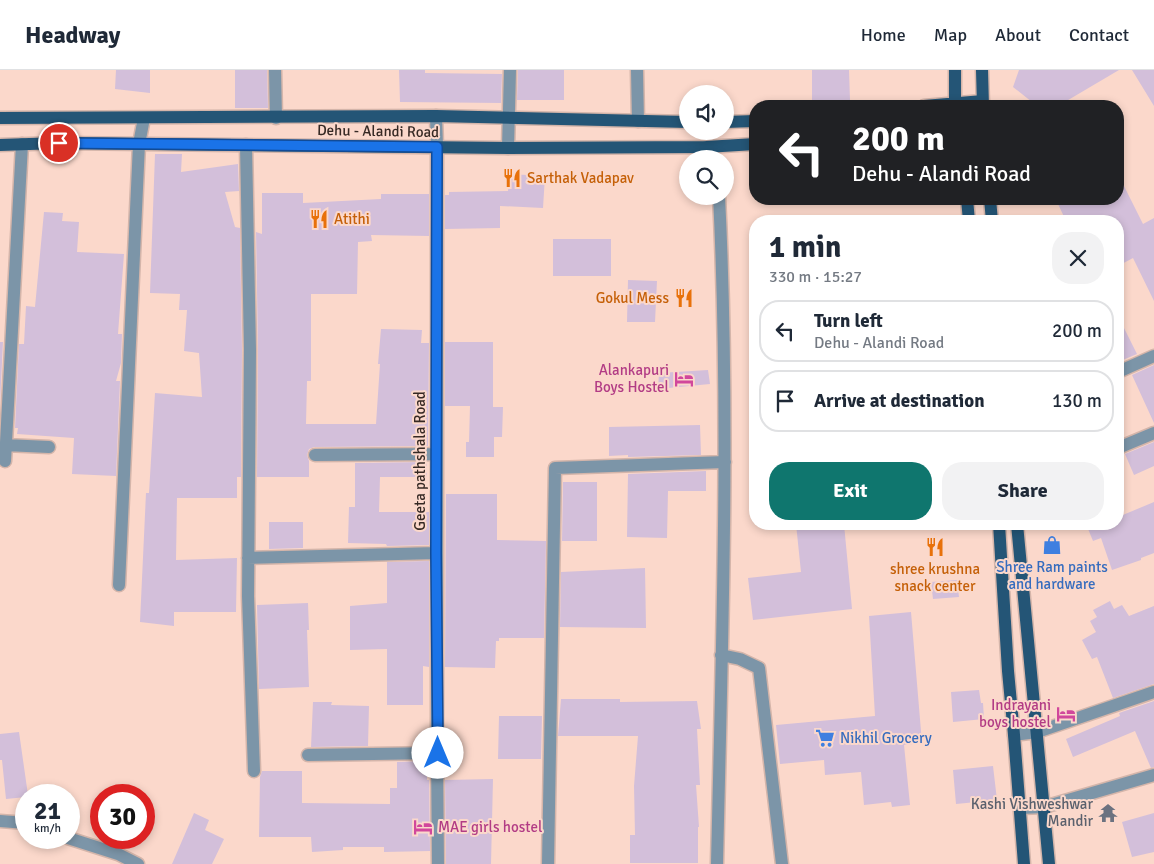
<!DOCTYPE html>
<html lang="en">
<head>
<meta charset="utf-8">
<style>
  :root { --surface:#fff; --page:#f2f2f3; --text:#1f2937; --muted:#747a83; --line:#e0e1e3; --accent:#0f766e }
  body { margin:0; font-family:Signika,sans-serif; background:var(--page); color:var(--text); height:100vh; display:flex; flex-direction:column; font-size:19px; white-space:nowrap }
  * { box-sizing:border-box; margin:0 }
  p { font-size:16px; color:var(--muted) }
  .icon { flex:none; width:28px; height:28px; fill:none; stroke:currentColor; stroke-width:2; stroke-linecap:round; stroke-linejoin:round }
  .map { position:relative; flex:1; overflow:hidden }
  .details { position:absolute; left:749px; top:145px; width:375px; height:315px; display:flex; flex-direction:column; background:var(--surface); border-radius:20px; box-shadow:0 2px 8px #0003 }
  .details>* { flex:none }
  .top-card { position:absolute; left:749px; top:30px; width:375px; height:105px; border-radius:20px; box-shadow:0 2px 8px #0003; background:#202124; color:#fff; overflow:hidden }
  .buttons { position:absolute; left:679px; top:15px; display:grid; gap:10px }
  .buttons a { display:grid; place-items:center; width:55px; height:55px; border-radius:50%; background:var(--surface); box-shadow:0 2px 8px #0003; font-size:25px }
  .speed { position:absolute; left:15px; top:714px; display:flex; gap:10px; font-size:25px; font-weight:700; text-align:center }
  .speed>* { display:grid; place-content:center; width:65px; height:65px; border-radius:50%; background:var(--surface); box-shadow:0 2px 8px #0003; line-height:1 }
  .speed small { font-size:12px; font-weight:400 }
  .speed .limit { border:8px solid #d22; background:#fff; color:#111 }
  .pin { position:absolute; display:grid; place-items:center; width:42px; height:42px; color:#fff; margin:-21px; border:2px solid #fff; border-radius:50%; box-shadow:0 1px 5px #0007 }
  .me { position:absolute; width:55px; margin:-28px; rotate:0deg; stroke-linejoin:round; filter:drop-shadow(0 0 4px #0008) }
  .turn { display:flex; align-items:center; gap:18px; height:105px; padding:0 20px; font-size:22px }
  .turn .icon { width:65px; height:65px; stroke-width:2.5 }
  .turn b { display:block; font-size:35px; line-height:42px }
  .round { display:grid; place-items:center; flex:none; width:52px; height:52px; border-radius:20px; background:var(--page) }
  .overview { display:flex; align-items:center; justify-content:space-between; height:85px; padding:0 20px }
  h1 { font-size:30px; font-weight:700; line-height:38px }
  .action { display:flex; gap:10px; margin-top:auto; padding:10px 20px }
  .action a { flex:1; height:58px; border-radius:20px; background:var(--accent); color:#fff; font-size:20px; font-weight:700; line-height:58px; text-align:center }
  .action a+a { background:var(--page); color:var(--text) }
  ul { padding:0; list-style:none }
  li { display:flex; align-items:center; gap:15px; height:62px; margin:0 10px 8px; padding:0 10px; border:2px solid var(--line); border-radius:20px }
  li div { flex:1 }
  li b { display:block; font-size:19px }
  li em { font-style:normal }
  header { display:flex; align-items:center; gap:30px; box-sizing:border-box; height:70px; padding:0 25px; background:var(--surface); border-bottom:1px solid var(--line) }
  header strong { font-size:24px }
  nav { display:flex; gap:28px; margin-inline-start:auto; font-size:18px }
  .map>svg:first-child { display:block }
  .building { fill:#d3bfda }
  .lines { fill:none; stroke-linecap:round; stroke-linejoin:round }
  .minor-casing { stroke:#d4b5aa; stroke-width:15 }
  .major-casing { stroke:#d4b5aa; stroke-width:15 }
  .minor { stroke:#7c95a8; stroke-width:12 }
  .major { stroke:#245576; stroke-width:12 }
  .route-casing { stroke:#114b97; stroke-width:12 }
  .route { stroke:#1a73e8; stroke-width:9 }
  .labels { text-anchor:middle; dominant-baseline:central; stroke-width:4; stroke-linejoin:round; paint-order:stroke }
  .street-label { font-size:15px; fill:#362924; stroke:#fbd8cb }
  .food-label { font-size:15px; fill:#c56008; stroke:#fbd8cb; text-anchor:start }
  .hotel-label { font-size:15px; fill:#b23c85; stroke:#fbd8cb; text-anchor:end }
  .shop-label { font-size:15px; fill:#366cbe; stroke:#fbd8cb }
  .worship-label { font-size:15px; fill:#5b616d; stroke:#fbd8cb; text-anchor:end }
</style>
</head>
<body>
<header>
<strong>Headway</strong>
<nav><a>Home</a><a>Map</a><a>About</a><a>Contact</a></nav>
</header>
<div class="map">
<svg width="1154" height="794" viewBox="0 0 1154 794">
  <rect width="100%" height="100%" fill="#fbd8cb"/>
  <!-- building -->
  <path class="building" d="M116,0H150V23L115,19Z
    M235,0H267L268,38H235Z
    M399,0H425V3L502,4L501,33L400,32Z
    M518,0H564V30H517Z
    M812,0H849L850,30L812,32Z
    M1019,0H1119L1058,36H1034L1032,32L1013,17Z
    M1132,0H1154V36Z
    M155,84H182L181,102L238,94L239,121L225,122L235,157L240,158L242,280L241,407H237V428H177L176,490L237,488L236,542H174V556L140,552L146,423H149L155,323L202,327L199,283L184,281L187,240H179L180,224L150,223Z
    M509,104L545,106L543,138L500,136V158L445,159V125H449V122L508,121Z
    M1118,104L1143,154L1154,148V231L1133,188L1118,196V151H1066L1058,134L1068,129H1118Z
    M262,123H303V133L381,129V124H429V166L371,165L372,171L358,172L357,224H311V311H307L306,354H376L380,294H378L381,259L422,260L421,273H429L428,376L314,377L309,379L307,385L309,391V407H257L258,280L256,162L262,164Z
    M44,142L63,143L62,151L79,152L77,182L124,184L118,264H122L121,293L116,311H120L116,406L72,404L74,368L17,364L18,358H15L19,274H24L26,236L35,237Z
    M553,169H611V206H553Z
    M628,210L657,211L655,252H627Z
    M1118,246L1137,284L1118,292Z
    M0,272H3L0,333Z
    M445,272H493V337H503L502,367H494V387H466V372H469L470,336H445Z
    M1154,295V353L1132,305Z
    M708,300L710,314L658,319L659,303Z
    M700,355L701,385L628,387V385L609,386V357Z
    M1154,372V396L1134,405L1125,384Z
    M427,392V407H380L379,442H429V475L387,476L386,474L348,473L349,437H355V393Z
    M706,401V421H668L667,468L627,467L628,404Z
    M563,412H597V471H562Z
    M446,424H497V470L546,471L544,568H499V571H496L495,598L445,597Z
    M1154,432V483L1141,488V490L1112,500L1101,468L1093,471L1086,454H1118V447Z
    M269,452H303V478L269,479Z
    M796,454H844L852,539L753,550L748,508L801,502Z
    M429,491V597L423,596V635H387V579L350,580V536L387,533V492Z
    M645,498L646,558L560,557L561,502Z
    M957,510L959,527L933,529L931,512Z
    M1110,531L1114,539L1122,535L1129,546L1154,536V614L1113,628L1097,587L1092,589L1082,570L1096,562L1090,551L1097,547L1093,540Z
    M308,533L309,560H307L309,617L259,619L257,535Z
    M911,542L922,673L904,675L910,735L892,737L891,732L864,735L861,702L825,705L824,690L780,694L776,655L875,646L869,546Z
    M979,620L981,633H983L984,649L953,652L951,622Z
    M561,629H620V632L697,631L701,659H697L700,715H696L699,757H698V793H630V765H635L634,716L638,666H558Z
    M1154,631V697L1151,698L1135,661L1073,687L1066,669L1120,646L1119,643Z
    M313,632H332L331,635L369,636L368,676L311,677Z
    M499,646H542L541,689H498Z
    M19,662L28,725L26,727L6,729L2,690H0V664Z
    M427,691V710H429L430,781L384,782V777H343V780L312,782L311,767H259L260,707L262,701H302V733L390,734V718H397V692Z
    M993,696L997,730L956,734L953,700Z
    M493,709L491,794H446L445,710Z
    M194,743L209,750L205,760L224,769L212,794H172Z
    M1154,743V782L1132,787L1122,752Z"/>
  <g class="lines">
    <!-- minor casing -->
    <g class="minor-casing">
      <path id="minor" d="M275,0L276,48
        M637,0L638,51
        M246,75L250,280L248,526L254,701
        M706,77L709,89
        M508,78L510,0
        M1118,302L1154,286
        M5,375L49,377
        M1118,378L1154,363
        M315,385L436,384
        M5,391L22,74
        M248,488L436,483
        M119,515L139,74L144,48
        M721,585L740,589L759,598L782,794
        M1014,665L1037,662L1154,622
        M437,683L438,794
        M308,685L437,683V77L436,46
        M1020,738L1044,737L1154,705
        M0,751L26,753
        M68,768L118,784L138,794
        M548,794L555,398L725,392
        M717,794C722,571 730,349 719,126"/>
    </g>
    <!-- major casing -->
    <g class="major-casing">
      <path id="major" d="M982,0L983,36
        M924,36L983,31
        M955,36V0
        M0,48L436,46L688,52
        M725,52L755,51
        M0,75L59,73L508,78L706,77L755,74
        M967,129L969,151
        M990,129L992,151
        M999,454L1008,601L1014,665L1024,794
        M1017,454L1049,794"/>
    </g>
    <!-- minor -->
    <use href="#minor" class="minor"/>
    <!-- major -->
    <use href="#major" class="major"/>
  </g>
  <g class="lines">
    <!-- route casing -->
    <g class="route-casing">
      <path id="route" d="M59,73L437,77L436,483L438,683"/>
    </g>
    <!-- route -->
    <use href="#route" class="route"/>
  </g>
  <!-- icons -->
  <defs>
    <g id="restaurant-bare" transform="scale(1.5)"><path d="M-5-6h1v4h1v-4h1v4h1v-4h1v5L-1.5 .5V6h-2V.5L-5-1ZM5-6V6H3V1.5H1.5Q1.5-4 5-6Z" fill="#e8710a" stroke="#fbd8cb" stroke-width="2.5" paint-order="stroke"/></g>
    <g id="hotel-bare" transform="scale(1.5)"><path d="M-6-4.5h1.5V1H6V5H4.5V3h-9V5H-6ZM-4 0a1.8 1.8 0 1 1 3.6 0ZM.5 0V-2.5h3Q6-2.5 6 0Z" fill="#d1479c" stroke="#fbd8cb" stroke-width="2.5" paint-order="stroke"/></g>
    <g id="shop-bare" transform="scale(1.5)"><path d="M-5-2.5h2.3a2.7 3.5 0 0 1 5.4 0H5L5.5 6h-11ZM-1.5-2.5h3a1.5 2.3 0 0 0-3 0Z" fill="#3f7fe0" stroke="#fbd8cb" stroke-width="2.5" paint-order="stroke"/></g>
    <g id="supermarket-bare" transform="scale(1.5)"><path d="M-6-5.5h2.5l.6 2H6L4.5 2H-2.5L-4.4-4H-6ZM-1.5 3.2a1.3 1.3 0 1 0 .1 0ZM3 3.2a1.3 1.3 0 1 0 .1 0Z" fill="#3f7fe0" stroke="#fbd8cb" stroke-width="2.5" paint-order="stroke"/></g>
    <g id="temple-bare" transform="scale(1.5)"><path d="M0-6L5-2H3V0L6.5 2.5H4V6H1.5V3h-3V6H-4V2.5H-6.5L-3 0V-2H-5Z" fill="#6b7280" stroke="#fbd8cb" stroke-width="2.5" paint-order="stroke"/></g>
  </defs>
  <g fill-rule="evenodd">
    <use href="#restaurant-bare" x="512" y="108"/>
    <use href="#restaurant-bare" x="319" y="149"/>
    <use href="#restaurant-bare" x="684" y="228"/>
    <use href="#hotel-bare" x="684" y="309"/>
    <use href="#shop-bare" x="1052" y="475"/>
    <use href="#restaurant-bare" x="935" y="477"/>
    <use href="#hotel-bare" x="1066" y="644"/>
    <use href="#supermarket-bare" x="825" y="668"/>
    <use href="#temple-bare" x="1108" y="743"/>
    <use href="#hotel-bare" x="423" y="757"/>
  </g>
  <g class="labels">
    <!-- street labels -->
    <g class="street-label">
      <text transform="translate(378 61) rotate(1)">Dehu - Alandi Road</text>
      <text transform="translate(420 391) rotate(-90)">Geeta pathshala Road</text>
    </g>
    <!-- food labels -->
    <g class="food-label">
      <text x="527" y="108">Sarthak Vadapav</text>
      <text x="334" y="149">Atithi</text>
      <text x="669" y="228" text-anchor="end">Gokul Mess</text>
      <text x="935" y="499" text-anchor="middle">shree krushna<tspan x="935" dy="17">snack center</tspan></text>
    </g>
    <!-- hotel labels -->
    <g class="hotel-label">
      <text x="669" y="300">Alankapuri<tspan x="669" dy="17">Boys Hostel</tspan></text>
      <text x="1051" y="635">Indrayani<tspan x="1051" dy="17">boys hostel</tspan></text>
      <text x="438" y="757" text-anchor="start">MAE girls hostel</text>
    </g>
    <!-- shop labels -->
    <g class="shop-label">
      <text x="1052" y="497">Shree Ram paints<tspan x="1052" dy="17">and hardware</tspan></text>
      <text x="840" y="668" text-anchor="start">Nikhil Grocery</text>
    </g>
    <!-- worship labels -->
    <g class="worship-label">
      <text x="1093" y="734">Kashi Vishweshwar<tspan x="1093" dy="17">Mandir</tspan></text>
    </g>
  </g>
</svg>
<div class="buttons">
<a><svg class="icon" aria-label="sound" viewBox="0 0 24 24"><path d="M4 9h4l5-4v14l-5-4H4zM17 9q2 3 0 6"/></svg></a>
<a><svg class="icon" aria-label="search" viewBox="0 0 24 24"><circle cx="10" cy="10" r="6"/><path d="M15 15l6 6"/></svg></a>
</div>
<div class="speed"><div>21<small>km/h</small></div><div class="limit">30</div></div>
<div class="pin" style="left:59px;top:73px;background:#d93025"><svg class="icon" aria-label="arrive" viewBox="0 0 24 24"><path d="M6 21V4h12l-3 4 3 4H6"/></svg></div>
<svg class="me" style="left:438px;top:683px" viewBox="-20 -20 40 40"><circle r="19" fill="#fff"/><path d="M0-13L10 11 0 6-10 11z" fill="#1a73e8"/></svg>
<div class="top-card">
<div class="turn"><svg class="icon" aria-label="left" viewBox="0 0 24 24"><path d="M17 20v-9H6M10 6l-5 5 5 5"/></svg><div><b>200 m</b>Dehu - Alandi Road</div></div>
</div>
<section class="details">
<div class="overview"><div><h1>1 min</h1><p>330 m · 15:27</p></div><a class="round"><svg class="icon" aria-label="close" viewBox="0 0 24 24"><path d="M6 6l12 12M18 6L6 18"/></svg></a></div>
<ul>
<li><svg class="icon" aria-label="left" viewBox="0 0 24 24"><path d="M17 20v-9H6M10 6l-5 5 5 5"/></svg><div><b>Turn left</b><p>Dehu - Alandi Road</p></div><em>200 m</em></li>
<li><svg class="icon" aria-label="arrive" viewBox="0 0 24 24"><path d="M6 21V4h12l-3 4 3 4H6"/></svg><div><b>Arrive at destination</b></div><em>130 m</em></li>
</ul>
<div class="action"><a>Exit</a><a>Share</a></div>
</section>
</div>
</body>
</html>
